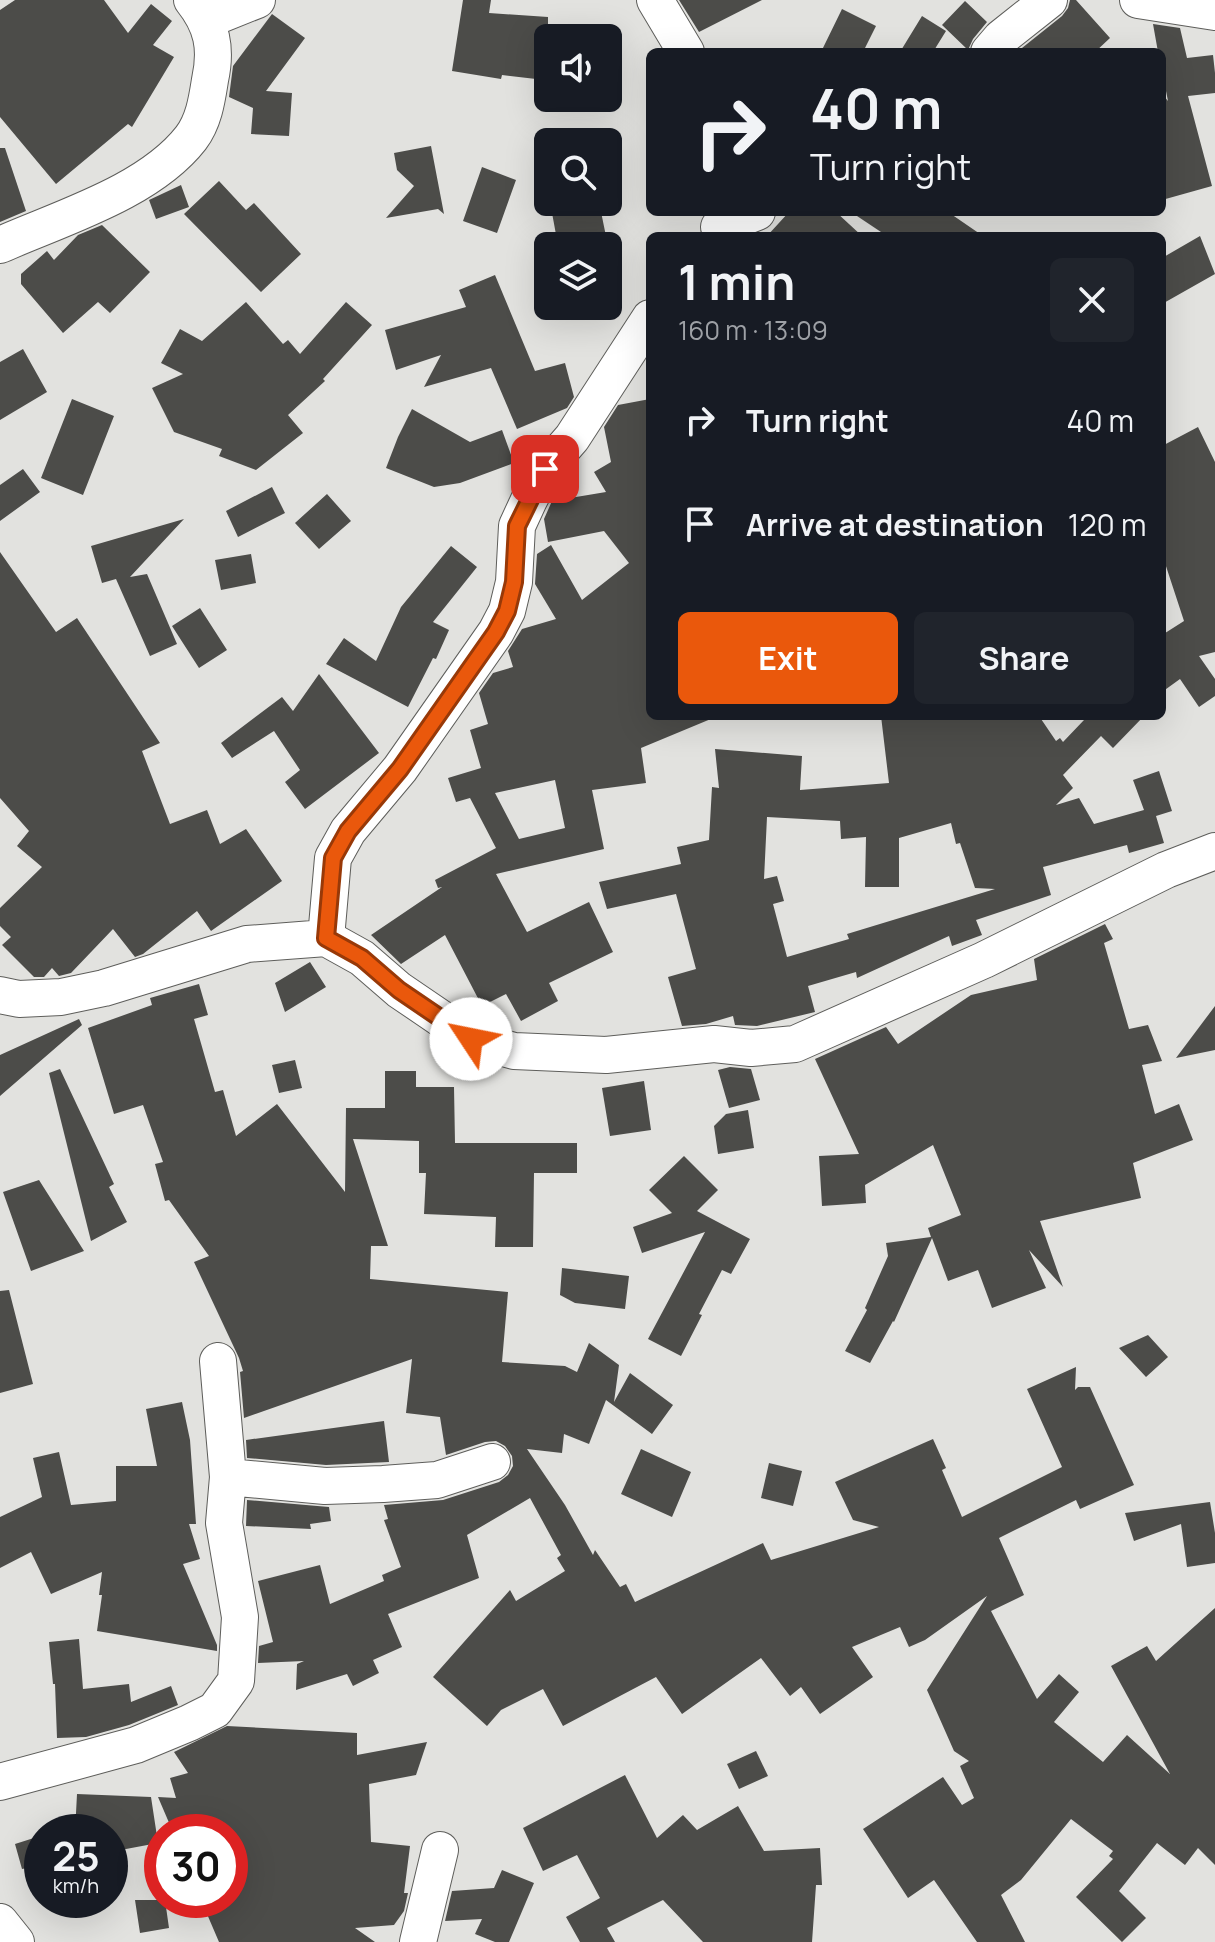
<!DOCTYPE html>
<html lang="en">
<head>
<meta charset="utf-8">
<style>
  :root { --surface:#171b24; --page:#20242c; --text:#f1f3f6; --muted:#9ea1a6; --accent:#ea580c }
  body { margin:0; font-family:Manrope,sans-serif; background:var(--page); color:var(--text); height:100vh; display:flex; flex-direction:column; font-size:30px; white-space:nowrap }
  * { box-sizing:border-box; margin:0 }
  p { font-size:26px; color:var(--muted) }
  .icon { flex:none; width:44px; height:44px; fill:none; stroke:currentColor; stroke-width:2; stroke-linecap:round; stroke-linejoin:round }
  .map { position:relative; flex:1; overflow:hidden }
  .drawer { position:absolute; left:646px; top:232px; width:520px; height:488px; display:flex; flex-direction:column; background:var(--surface); border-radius:12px; box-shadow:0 8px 32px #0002 }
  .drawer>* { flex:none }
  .guide { position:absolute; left:646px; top:48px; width:520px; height:168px; border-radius:12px; box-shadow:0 8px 32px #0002; background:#171b24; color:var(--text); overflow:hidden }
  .tools { position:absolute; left:534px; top:24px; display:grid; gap:16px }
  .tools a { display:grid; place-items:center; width:88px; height:88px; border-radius:12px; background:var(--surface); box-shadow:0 8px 32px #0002; font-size:40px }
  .speed { position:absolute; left:24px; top:1814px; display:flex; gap:16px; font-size:40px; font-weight:700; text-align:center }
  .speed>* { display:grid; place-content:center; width:104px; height:104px; border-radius:50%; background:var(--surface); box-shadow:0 8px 32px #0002; line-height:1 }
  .speed small { font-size:20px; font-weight:400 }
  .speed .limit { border:12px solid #d22; background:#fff; color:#111 }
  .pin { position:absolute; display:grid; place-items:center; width:68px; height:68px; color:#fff; margin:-34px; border-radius:16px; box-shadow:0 4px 12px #0006 }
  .me { position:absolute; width:88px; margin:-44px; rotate:304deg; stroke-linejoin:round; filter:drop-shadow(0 0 6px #0008) }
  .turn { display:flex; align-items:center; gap:28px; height:168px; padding:0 32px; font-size:36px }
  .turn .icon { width:104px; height:104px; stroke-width:2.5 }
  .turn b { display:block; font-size:56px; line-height:68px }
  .round { display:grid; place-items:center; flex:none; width:84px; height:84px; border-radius:12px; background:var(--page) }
  .overview { display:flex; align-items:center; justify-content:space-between; height:136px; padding:0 32px }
  h1 { font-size:48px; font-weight:700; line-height:60px }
  .cta { display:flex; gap:16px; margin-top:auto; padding:16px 32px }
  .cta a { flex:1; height:92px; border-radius:12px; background:var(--accent); color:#fff; font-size:32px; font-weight:700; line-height:92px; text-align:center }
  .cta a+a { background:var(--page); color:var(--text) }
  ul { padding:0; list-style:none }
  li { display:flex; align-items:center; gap:24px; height:104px; padding:0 32px }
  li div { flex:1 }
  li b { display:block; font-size:30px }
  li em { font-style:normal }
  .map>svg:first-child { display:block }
  .building { fill:#4c4c49; fill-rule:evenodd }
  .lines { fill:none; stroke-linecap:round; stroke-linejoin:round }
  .street-casing { stroke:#5e5e5b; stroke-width:38 }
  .street { stroke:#fff; stroke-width:36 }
  .route-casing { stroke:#983908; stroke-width:20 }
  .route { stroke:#ea580c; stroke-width:14 }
</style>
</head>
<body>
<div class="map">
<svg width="1215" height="1942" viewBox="0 0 1215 1942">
  <rect width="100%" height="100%" fill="#e2e2df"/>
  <!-- building -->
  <path class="building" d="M15,0H104L128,33L151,4L172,21L153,45L174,57L132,127L128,124L56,184L0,117V10Z
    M463,0H491L489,13L548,17V47L540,46L536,79L502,75L501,79L452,71Z
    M679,0H762L699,32Z
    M1070,0H1076L1110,38L1095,52H1017L1062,16L1068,8Z
    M965,1L987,22L973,39L968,50L942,25Z
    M842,9L876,26L863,52H821Z
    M272,14L305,38L266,91L292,93L289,136L251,134L253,108L229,97L233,66Z
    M922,16L946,31L933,52H900Z
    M1153,24L1180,28L1187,58L1213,55L1215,73V93L1188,96L1212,186L1162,200V94L1168,101L1162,71V52H1158Z
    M431,146L444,214L438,209L386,218L414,186L397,170L394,153Z
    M0,148H5L26,211L0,222Z
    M482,167L516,180L497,233L463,221Z
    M219,181L246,210L254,203L301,254L261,292L184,214Z
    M181,185L189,207L156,219L149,200Z
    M550,202H599L608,246H572L571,237L557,240Z
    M789,212H836L862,236H767Z
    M851,212H948L983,236H887Z
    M102,225L150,272L110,313L98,302L63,333L21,284V274L47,251L54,260L78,235Z
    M1200,236L1215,274L1162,304V258Z
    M495,275L535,371L565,363L574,397L567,408L517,429L491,368L424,387L441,355L396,370L385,330L466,307L459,290Z
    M246,302L283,344L288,340L300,354L346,302L372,325L323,379L325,381L288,415L303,433L256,470L219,456L222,449L174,432L152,388L183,374L161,363L180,329L202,341Z
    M23,349L47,392L0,420V362Z
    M72,399L114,416L83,495L41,478Z
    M650,399V716H718L641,748L646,783L592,790L604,849L496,874L527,932L589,902L613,952L549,983L558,1001L521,1021L506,994L482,1006L445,935L401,964L371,935L442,887L438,888L435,880L496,848L470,798L456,802L448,778L481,768L470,730L488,724L479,693L493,673L513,667L508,651L522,629L556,619L535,584L537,554L551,545L582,600L629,563L604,531L548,542L544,519L552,501L606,492L594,472L611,462L604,427L618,405ZM555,780L565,828L519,839L495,793Z
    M412,409L470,442L502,430L514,463L460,483L434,487L386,468L398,437Z
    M1198,427L1215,462V652L1199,656L1215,679V696L1199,707L1180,679L1162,692V635L1184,621L1162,554V446Z
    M23,469L40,492L0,521V485Z
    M272,487L285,513L238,537L226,511Z
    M327,494L351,521L319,549L295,523Z
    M184,519L130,577L147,574L177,644L150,656L116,579L102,583L91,546Z
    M451,546L477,567L433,622L449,630L436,659L433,658L408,707L326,664L344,638L376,661L401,607Z
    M0,552L56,632L77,618L160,743L142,751L170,824L207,810L220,844L246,829L282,881L211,931L197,911L143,954L135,957L113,929L71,973L59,976L52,968L44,977H34L2,945L11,937L0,926V908L42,867L17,846L29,831L0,798Z
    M251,554L256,583L221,590L215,560Z
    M200,608L227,650L199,668L172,626Z
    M319,674L379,753L305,809L285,782L300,770L274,731L232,758L221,743L282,697L293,711Z
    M881,716H1039L1056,741L1060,738L1063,742L1084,720L1080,716H1144L1113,748L1101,736L1063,775L1073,788L1056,805L1079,798L1094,824L1144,810L1133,780L1159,771L1172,811L1156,816L1164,843L1129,853L1127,845L1043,867L1051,895L976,920L982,935L952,946L949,936L857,978L856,972L808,986L815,1012L757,1026L735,1025L733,1016L706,1024L682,1026L668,977L696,969L676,894L607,909L599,882L681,864L677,847L709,840L712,787L719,788L715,749L802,756L800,790L889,783ZM767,817L840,821L841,839L866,837L865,887H899V838L951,823L956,844L960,843L975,888L995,889L847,934L849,939L787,957L773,904L784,901L777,876L764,879Z
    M1105,924L1113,939L1104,943L1129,1029L1148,1025L1162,1061L1142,1065L1155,1114L1179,1104L1193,1140L1133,1163L1141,1198L1040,1221L1063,1287L1029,1250L1046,1288L992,1308L978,1270L948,1281L932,1238L894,1322L893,1321L870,1363L845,1351L867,1310L865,1308L888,1256L886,1243L931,1237L928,1228L961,1215L933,1145L865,1185L866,1203L822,1206L819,1156L859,1154L815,1059L886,1027L898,1044L971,995L1037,980L1034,959Z
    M310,962L326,987L285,1012L275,983Z
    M199,984L208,1015L194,1019L215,1092L223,1090L236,1136L277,1104L345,1192L346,1108H385V1071H416V1087H454L455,1143H577V1173H534L533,1247H495L496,1217L424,1214L426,1173H419V1141L353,1139L388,1246H371L370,1279L508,1292L502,1362L565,1366L577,1372L589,1343L619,1365L614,1402L630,1373L673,1405L652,1434L606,1400L589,1444L564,1434L562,1453L527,1449L565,1505L593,1555L595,1550L620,1587L626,1584L635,1602L763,1543L771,1560L879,1527L853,1520L835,1482L933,1439L946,1468L942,1470L962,1517L1062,1467L1027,1389L1076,1367L1075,1390L1078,1387H1090L1134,1485L1080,1509L1076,1500L999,1538L1024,1595L991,1611L1037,1699L1059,1674L1079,1692L1054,1722L1103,1762L1127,1735L1170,1774L1111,1666L1147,1646L1156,1661L1215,1608V1865L1198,1848L1185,1865L1157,1843L1119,1891L1146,1918L1122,1942L1076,1897L1113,1859L1109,1856L1113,1851L1071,1819L1021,1880L1001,1895L1025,1942H977L934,1880L908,1898L863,1829L943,1777L962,1805L974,1798L960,1766L969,1761L954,1751L927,1690L987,1596L925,1640L909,1647L900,1627L852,1647L873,1677L820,1714L801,1687L790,1696L761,1658L682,1714L656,1677L563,1726L543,1689L501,1710L487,1726L433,1677L510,1590L516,1601L565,1571L557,1558L561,1555L530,1498L467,1535L479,1578L388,1614L402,1647L373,1660L379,1673L353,1686L347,1674L296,1690L297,1664L304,1661L258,1663L259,1646L273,1642L258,1581L320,1565L330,1604L384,1581L382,1575L401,1567L384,1520L388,1519L384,1505L443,1500L499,1482L508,1475L513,1466L512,1456L505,1446L496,1441L485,1442L446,1455L440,1417L406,1413L412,1359L244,1418L240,1372L243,1371L239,1358L194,1262L209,1256L169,1200L165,1201L155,1164L163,1162L143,1105L114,1114L88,1028L152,1005L150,998Z
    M1215,1006V1050L1176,1058Z
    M79,1019L82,1025L0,1096V1055Z
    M295,1060L302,1088L279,1093L272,1065Z
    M730,1067L751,1069L760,1100L729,1108L718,1070Z
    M60,1069L114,1184L109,1187L127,1222L91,1241L49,1073Z
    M644,1081L651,1130L610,1136L602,1088Z
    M748,1110L754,1148L718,1154L714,1126L726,1114Z
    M684,1156L718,1190L697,1211L750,1239L731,1274L722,1270L699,1314L702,1315L681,1356L648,1339L705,1232L642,1253L633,1227L672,1213L649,1190Z
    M39,1180L84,1251L31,1271L3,1192Z
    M562,1268L629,1276L625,1309L575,1303L560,1295Z
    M9,1290L33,1384L0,1393V1291Z
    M1148,1335L1168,1357L1146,1377L1119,1348Z
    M182,1402L190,1440L196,1524H189L200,1559L183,1564L217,1645V1651L97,1631L102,1595H99L102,1572L51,1594L31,1552L0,1568V1517L42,1497L33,1458L59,1452L71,1505L116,1501V1466H157L146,1409Z
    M384,1421L389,1462L326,1465L247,1458L246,1440Z
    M641,1449L691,1472L672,1517L621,1494Z
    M769,1463L802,1471L793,1506L761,1498Z
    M247,1500L329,1507L331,1521L310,1524L311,1529L246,1526Z
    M1210,1502L1215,1533V1563L1187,1567L1181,1524L1134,1541L1125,1513Z
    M79,1639L83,1689L129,1684L131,1702L171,1686L178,1705L129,1725L86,1737L57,1738L55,1684H53L49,1642Z
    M227,1726L357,1733V1755L427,1742L416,1775L369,1784L371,1842L410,1846L404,1893H408L404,1911L394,1925L355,1928L375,1942H219L201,1900H230V1832H173L158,1797L176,1798L170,1778L188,1773L174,1752Z
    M756,1751L768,1776L739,1789L727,1764Z
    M625,1775L657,1838L683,1815L697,1830L738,1806L764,1851L820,1848L822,1885H816L812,1942H703L663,1900L607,1928L615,1942H580L566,1917L600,1898L577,1855L543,1871L523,1828Z
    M77,1794L151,1797L158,1843L110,1852V1832H75Z
    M37,1837L42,1853V1865L22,1869L15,1844Z
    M502,1870L534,1883L509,1942H495L475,1934L482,1919L445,1921L452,1891L494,1888Z
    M135,1900H165L169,1928L140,1933Z"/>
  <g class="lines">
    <!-- street casing -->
    <g class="street-casing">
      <path id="street" d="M655,0L686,52
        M1138,0L1215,12
        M207,20L257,0
        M989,52L1001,38L1049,0
        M719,227L757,212
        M0,245C61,218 149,192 191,138C204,121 207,99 210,80C217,48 212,25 192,0
        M326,938L333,858L348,831L400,769L496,632L507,611L514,582L517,526L529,500L545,469L572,438L650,318
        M0,995L19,999L61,997L104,988L247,944L326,938L362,958L399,990L471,1039L514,1051L606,1055L714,1044L751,1048L795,1044L984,960L1166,870L1215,851
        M228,1477L325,1486L383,1484L437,1480L492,1462
        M0,1782L136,1745L189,1723L215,1710L236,1681L240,1617L224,1523L228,1477L218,1361
        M0,1922L16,1942
        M418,1942L440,1850"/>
    </g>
    <!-- street -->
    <use href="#street" class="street"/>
  </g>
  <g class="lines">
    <!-- route casing -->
    <g class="route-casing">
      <path id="route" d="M471,1039L399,990L362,958L326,938L333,858L348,831L400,769L496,632L507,611L514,582L517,526L545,469"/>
    </g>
    <!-- route -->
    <use href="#route" class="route"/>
  </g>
</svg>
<div class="tools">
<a><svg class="icon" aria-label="sound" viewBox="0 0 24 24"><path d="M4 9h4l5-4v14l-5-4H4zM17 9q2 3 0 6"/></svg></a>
<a><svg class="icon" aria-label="search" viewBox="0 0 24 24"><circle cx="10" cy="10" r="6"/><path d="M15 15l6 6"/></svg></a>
<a><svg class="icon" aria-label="layers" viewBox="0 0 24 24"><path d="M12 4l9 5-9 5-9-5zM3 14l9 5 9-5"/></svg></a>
</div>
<div class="speed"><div>25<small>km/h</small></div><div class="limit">30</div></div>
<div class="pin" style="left:545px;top:469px;background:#d93025"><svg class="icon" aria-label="arrive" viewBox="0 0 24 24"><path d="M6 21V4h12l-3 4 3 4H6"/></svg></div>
<svg class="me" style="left:471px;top:1039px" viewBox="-20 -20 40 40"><circle r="19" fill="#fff"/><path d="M0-13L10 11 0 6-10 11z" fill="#ea580c"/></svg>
<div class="guide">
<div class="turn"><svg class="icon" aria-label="right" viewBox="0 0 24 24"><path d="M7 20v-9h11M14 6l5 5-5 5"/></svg><div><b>40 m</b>Turn right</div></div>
</div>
<section class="drawer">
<div class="overview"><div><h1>1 min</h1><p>160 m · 13:09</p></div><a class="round"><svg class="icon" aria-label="close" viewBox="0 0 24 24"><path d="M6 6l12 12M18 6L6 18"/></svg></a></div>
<ul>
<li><svg class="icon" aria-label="right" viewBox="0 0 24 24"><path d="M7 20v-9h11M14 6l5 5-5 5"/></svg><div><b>Turn right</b></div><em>40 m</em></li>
<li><svg class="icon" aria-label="arrive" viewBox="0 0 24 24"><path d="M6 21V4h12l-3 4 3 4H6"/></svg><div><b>Arrive at destination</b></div><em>120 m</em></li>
</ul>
<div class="cta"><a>Exit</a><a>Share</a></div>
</section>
</div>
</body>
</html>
